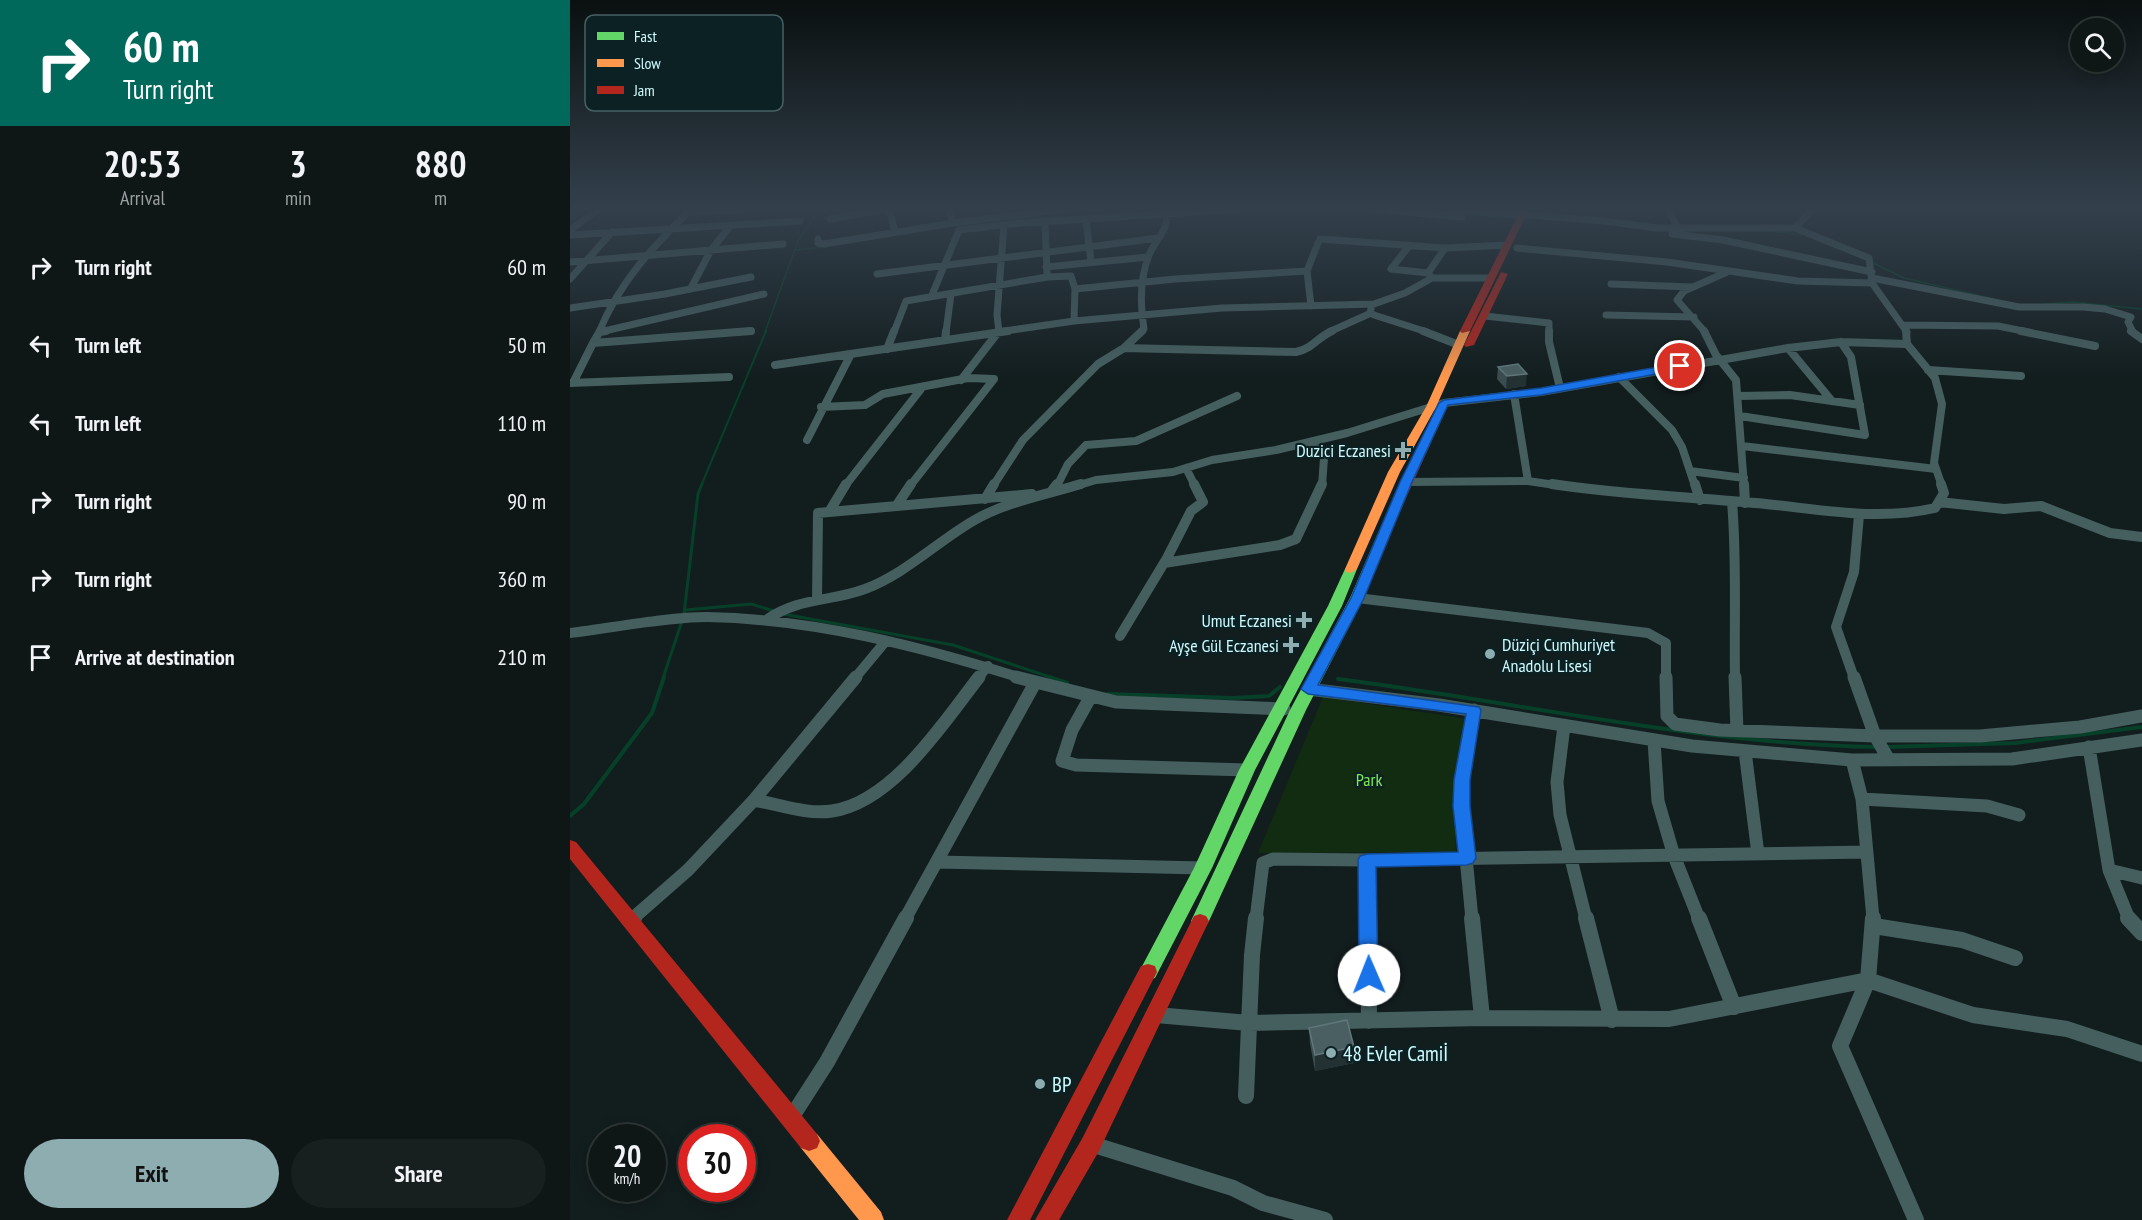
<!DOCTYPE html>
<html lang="en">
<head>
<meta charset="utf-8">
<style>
  :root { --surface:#0e1616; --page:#171f1f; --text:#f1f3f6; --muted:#9b9fa1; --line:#2e3535; --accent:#8dadb0 }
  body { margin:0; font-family:"PT Sans Narrow",sans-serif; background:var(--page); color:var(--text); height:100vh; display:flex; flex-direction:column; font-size:22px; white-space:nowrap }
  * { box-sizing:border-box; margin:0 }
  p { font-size:20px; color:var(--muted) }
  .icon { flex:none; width:33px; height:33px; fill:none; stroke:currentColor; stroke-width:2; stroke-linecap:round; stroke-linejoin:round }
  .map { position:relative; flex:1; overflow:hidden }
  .sheet { display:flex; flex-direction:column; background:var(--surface); width:570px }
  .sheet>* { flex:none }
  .guide { background:#00695c; color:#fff; overflow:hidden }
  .controls { position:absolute; left:1500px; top:18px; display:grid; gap:12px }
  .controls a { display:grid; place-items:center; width:54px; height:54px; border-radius:50%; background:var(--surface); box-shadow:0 3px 15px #0003,0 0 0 2px var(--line); font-size:30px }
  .speed { position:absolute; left:18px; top:1124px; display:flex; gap:12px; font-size:30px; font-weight:700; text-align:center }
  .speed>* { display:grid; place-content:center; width:78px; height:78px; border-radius:50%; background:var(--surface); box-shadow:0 3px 15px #0003,0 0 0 2px var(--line); line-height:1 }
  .speed small { font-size:15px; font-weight:400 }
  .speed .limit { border:9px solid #d22; background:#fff; color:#111 }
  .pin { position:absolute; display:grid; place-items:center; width:51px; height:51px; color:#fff; margin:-26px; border:3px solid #fff; border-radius:50%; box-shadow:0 2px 6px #0007 }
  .me { position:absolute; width:66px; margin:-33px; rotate:359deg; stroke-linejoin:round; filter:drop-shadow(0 0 4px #0008) }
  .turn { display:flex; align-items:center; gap:21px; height:126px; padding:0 24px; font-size:27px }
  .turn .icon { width:78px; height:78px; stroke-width:2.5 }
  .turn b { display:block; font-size:42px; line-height:51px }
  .eta { display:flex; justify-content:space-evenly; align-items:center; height:102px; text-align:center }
  .eta b { font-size:36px; font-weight:700; line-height:42px }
  .cta { display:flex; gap:12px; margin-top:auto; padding:12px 24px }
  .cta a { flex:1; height:69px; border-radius:36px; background:var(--accent); color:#111; font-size:24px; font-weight:700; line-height:69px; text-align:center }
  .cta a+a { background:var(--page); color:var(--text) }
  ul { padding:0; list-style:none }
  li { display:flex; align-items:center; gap:18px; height:78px; padding:0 24px }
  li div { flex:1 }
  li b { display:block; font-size:22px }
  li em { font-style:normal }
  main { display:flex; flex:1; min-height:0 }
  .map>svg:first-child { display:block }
  .green { fill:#112c10 }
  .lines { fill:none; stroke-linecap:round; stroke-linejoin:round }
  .stream-far3 { stroke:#064029; stroke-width:1.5 }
  .stream-far2 { stroke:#064029; stroke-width:2 }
  .stream-far1 { stroke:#064029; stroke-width:3 }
  .stream { stroke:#064029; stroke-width:4 }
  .street-far4 { stroke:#455f5f; stroke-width:7 }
  .street-far3 { stroke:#455f5f; stroke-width:8 }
  .street-far2 { stroke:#455f5f; stroke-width:10 }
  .street-far1 { stroke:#455f5f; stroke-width:13 }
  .street { stroke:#455f5f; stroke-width:16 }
  .fast { fill:#63d668; fill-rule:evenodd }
  .slow { fill:#ff974d; fill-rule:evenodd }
  .jam { fill:#b3261e; fill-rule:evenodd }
  .wall { fill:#3a4c4e }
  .shaded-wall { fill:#233133 }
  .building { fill:#4a5f61; stroke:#5f777a; stroke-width:1.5 }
  .route { fill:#1a73e8; stroke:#114b97; stroke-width:1.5 }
  .poi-dot { fill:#8dadb0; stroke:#0c2124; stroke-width:2 }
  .labels { text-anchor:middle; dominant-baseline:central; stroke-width:4.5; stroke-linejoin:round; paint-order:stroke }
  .poi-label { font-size:18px; fill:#cffbff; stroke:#0c2124; text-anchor:end }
  .park-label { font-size:18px; fill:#7dea50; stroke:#0c2124 }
  .near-poi-label { font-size:21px; fill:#cffbff; stroke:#0c2124; text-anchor:start }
  .key { fill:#0c2124; stroke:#466266; stroke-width:1.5 }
  .key-label { font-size:16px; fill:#cffbff }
</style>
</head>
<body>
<main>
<section class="sheet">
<div class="guide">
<div class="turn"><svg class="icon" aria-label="right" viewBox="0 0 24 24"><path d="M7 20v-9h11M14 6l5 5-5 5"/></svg><div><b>60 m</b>Turn right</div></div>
</div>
<div class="eta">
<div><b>20:53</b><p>Arrival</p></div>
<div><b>3</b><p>min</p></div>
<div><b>880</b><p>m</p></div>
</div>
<ul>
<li><svg class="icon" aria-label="right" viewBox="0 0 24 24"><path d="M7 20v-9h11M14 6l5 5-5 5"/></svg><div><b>Turn right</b></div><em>60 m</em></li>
<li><svg class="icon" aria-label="left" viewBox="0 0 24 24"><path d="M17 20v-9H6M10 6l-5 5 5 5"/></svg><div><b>Turn left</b></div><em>50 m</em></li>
<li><svg class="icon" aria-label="left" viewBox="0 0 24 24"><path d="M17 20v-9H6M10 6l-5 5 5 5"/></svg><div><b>Turn left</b></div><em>110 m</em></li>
<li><svg class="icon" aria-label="right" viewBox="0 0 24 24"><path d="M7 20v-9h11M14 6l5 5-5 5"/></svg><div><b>Turn right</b></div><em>90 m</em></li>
<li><svg class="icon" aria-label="right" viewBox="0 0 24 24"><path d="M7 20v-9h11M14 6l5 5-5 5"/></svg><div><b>Turn right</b></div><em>360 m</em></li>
<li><svg class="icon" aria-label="arrive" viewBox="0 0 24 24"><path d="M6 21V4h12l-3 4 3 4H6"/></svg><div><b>Arrive at destination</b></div><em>210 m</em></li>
</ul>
<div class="cta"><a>Exit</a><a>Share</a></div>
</section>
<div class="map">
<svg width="1572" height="1220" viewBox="0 0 1572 1220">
  <rect width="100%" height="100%" fill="#121d1e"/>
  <!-- green -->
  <path class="green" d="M753,697L898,719L884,778L886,852L688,853Z"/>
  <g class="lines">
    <!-- stream-far3 -->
    <path class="stream-far3" d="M892,214L948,218
      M444,219L546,214
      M1197,231L1235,235
      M1110,232L1127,231
      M225,250L257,247
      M1299,261L1334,278L1424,299
      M1475,304L1503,302L1572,309
      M195,332L228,241L250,209"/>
    <!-- stream-far2 -->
    <path class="stream-far2" d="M131,486L196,331"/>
    <!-- stream-far1 -->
    <path class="stream-far1" d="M116,610L181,604L204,611
      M114,614L128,494L132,484
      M213,614L383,645L483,678
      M93,678L112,621"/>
    <!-- stream -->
    <path class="stream" d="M479,677L497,683
      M768,679C948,702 1126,744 1308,747
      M538,694L663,698L699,696L710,687
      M1317,747L1445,743L1572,727
      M0,816L14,804L82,713L94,677"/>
    <!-- street-far4 -->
    <path class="street-far4" d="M319,209L325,231
      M379,209L383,223
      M803,209L892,217
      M881,209L1034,221L1087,228H1225L1299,258L1302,283L1337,332
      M1098,209L1108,229
      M118,212L173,210
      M260,219L316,209
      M516,219L521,262
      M475,222L477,273
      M1225,228L1243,209
      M0,230L29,209
      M1102,234L1153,240L1302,272
      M0,235L230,221
      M248,239V243L254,244L383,223L497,209
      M750,239L875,248L937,245
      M839,246L821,269L858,273
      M947,248L1097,262L1228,281L1302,283
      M0,262L213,244
      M476,267L578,257
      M307,274L588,238
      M862,278H919
      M1302,278L1449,307H1513L1535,309L1561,317L1558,322L1563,332
      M0,279L42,232
      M1041,284L1122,287
      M121,288L141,250L161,225
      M505,289L605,279L737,271
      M362,295L389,230L440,224L671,209
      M741,306L737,271L748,243
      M0,308L95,294L181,277
      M801,309L800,312L804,315L857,332
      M1036,315L1124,317
      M915,316L979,323V332
      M1332,325L1428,326L1458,332
      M29,332C50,281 82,248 121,209
      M30,332L194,294
      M165,332L181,331
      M324,332L336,301L477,277L501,276L505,289L504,321
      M376,332L381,294
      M428,332L504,321L652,308L804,304L835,293L862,278L858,273L875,248
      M429,332L427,315L434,225
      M571,332L574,329C570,305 570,278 579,255C585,241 599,229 597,213
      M759,332L801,313
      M1135,332L1107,300L1114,291L1157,272"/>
    <!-- street-far3 -->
    <path class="street-far3" d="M853,331L889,345
      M979,331V342L990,388
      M1134,331L1146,355L1166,380L1174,486
      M1336,331L1337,344L1365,378L1372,404L1364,463L1372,486
      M1451,331L1525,346
      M1561,331L1572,339
      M30,332L36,331
      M375,340L376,331
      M23,343L30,331
      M554,348L726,352C742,349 748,337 762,331
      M1218,348L1262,401
      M317,349L324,331
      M205,365L438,331
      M1358,370L1451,376
      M1049,377L1102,430L1112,447L1125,486
      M391,380L429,331
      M0,383L159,377
      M3,383L23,343L181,331
      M944,394L958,481
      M1168,396L1220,395L1290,405
      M251,407L295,405L313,394L398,378L424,379L340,486
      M1170,416L1295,435L1281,357L1271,342
      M237,440L280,356
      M742,442L754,458L752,486
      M1172,446L1366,469
      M616,468L625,486
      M1120,471L1174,478
      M836,482L958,481L992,486
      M275,486L351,389
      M423,486L453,440L528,364L554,348L572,331
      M487,486L498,464L516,445L566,441L667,396
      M506,486L526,480L603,472L642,460L706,450L777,433L874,403L971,392L1218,348L1271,342L1337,344"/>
    <!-- street-far2 -->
    <path class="street-far2" d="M982,484C1053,495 1125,497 1196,504C1254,510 1308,521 1365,508L1374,493L1371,484
      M1125,484L1130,500
      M1174,484L1175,503
      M481,492L487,484
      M415,499L424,484
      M1162,502C1167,560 1164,620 1165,678
      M1369,502L1434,509L1471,506L1540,533L1572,537
      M327,505L341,484
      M259,512L276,484
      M594,563L710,545L726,539L752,484
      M787,598L1078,633L1096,643V678
      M247,600L248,513L462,494
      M196,620C229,597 260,602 295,589C335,574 367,542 403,521C435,502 475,495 511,484
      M0,633C42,628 96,617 137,617C244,619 349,646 451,678
      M550,636L597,558L621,511L633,502L624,484
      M285,678L315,642
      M408,678L418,666
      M1284,678L1266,627L1284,572L1289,515"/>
    <!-- street-far1 -->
    <path class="street-far1" d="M446,677L546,702L714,709
      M1096,677L1097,716L1105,724L1150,730L1305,736H1410L1510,727L1572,716
      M1165,677L1167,731
      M1284,677L1305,736L1319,760
      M738,689L869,705L1122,746L1282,760L1442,759L1572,740
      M521,696L502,730L492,761L506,765L677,770
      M994,726L987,782L990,815L1016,919
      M1084,741L1088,801L1104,856L1129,919
      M1519,747L1539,870L1559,919
      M1175,751L1188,854
      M1282,760L1292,799L1303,919
      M1292,799L1417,806L1449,815
      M184,800C208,804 237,815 262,811C323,802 374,722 409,677
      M797,860L798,919
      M367,862L633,868
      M1539,870L1572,878
      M62,919L118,870L184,800L286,677
      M335,919L465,683
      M686,919L693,863L703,859L797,860L1296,852
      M902,919L891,806L892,780L904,710"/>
    <!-- street -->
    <path class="street" d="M798,918L799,1021
      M902,918L912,1018
      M1016,918L1042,1020
      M1129,918L1164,1007
      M1303,918L1298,980L1270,1046L1346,1220
      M1558,918L1572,933
      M60,921L64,918
      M1304,926L1392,940L1445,958
      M586,1015L679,1023L912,1018L1099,1019L1298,980L1403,1015L1497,1029L1572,1054
      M676,1096L682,955L686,918
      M221,1118L257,1062L336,918
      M521,1144L663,1188L693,1203L755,1220"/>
    <!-- fast -->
    <path class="fast" d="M816,525L822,529L794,598L736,710L639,921L636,926L630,928L624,926L621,921L720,710L780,598L810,529Z
      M781,565L787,569L772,606L685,770L642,868L585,978L578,980L571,978L569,972L624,868L669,770L758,606L775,569Z"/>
    <!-- slow -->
    <path class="slow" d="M895,328L900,331L866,407L830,472L787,569L781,573L776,572L775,569L818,472L856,407L890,331Z
      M239,1131L247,1134L311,1212L314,1220H289L231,1148L228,1141L231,1134Z"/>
    <!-- jam -->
    <path class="jam" d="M951,209H959L900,331L892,333L890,331Z
      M931,272L938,274L904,345L896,347L894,345Z
      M872,404L877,407L822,529L820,532H812L810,529L867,407Z
      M0,840L6,842L247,1134L250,1141L247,1148L239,1151L231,1148L0,859Z
      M630,914L636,916L639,921L529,1151L489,1220H465L513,1137L624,916Z
      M578,964L585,966L587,972L460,1220H437L571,966Z"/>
  </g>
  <!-- wall -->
  <path class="wall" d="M928,367L956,386L936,389L927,379Z
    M739,1028L784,1047V1063L745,1071L740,1044Z"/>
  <!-- shaded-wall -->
  <path class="shaded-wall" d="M957,374L956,386L936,389L937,376Z
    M784,1047V1063L745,1071V1055Z"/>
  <!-- building -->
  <path class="building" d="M948,364L957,374L937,376L928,367Z
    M777,1020L784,1047L745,1055L739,1028Z"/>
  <!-- sky -->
  <linearGradient id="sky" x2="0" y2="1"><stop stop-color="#0a1010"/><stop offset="0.55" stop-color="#33404c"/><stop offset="1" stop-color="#33404c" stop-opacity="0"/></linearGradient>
  <rect width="1572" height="379" fill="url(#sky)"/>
  <!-- route -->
  <path class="route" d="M1110,363L1115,366L1114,369L971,395L878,405L842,482L794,598L748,685L909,707L911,710L900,780V806L906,858L903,863L897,865L806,867L808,975L806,981L799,983L792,981L789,975L788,860L790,856L797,854L888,852L883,806L884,780L896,714L738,694L731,689L781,598L830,482L869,403L874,400L971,388Z"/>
  <!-- markers -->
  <g class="poi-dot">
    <path d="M830 441h6v6h6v6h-6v6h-6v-6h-6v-6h6z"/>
    <path d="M731 611h6v6h6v6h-6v6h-6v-6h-6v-6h6z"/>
    <path d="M718 636h6v6h6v6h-6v6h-6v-6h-6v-6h6z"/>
    <circle cx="920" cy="654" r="6"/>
    <circle cx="761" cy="1053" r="6"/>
    <circle cx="470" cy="1084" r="6"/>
  </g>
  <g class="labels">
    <!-- poi labels -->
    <g class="poi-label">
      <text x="821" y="450">Duzici Eczanesi</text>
      <text x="722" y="620">Umut Eczanesi</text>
      <text x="932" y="644" text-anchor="start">Düziçi Cumhuriyet<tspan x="932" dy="21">Anadolu Lisesi</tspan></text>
      <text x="709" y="645">Ayşe Gül Eczanesi</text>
    </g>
    <!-- park labels -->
    <g class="park-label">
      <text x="799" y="779">Park</text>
    </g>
    <!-- near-poi labels -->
    <g class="near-poi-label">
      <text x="773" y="1053">48 Evler Camiİ</text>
      <text x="482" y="1084">BP</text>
    </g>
  </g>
  <!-- legend -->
  <rect x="15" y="15" width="198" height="96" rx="9" class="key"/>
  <rect x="27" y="32" width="27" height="8" fill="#63d668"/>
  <rect x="27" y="59" width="27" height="8" fill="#ff974d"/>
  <rect x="27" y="86" width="27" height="8" fill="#b3261e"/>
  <g class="key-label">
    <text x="64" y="42">Fast</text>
    <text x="64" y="69">Slow</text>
    <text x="64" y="96">Jam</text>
  </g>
</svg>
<div class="controls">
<a><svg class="icon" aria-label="search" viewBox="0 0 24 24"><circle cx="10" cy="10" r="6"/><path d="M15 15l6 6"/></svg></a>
</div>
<div class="speed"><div>20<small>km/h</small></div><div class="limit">30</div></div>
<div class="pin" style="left:1110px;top:366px;background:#d93025"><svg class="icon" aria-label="arrive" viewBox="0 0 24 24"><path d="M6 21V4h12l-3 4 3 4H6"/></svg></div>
<svg class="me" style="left:799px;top:975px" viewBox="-20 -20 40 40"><circle r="19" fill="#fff"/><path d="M0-13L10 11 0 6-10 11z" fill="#1a73e8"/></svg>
</div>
</main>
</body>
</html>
